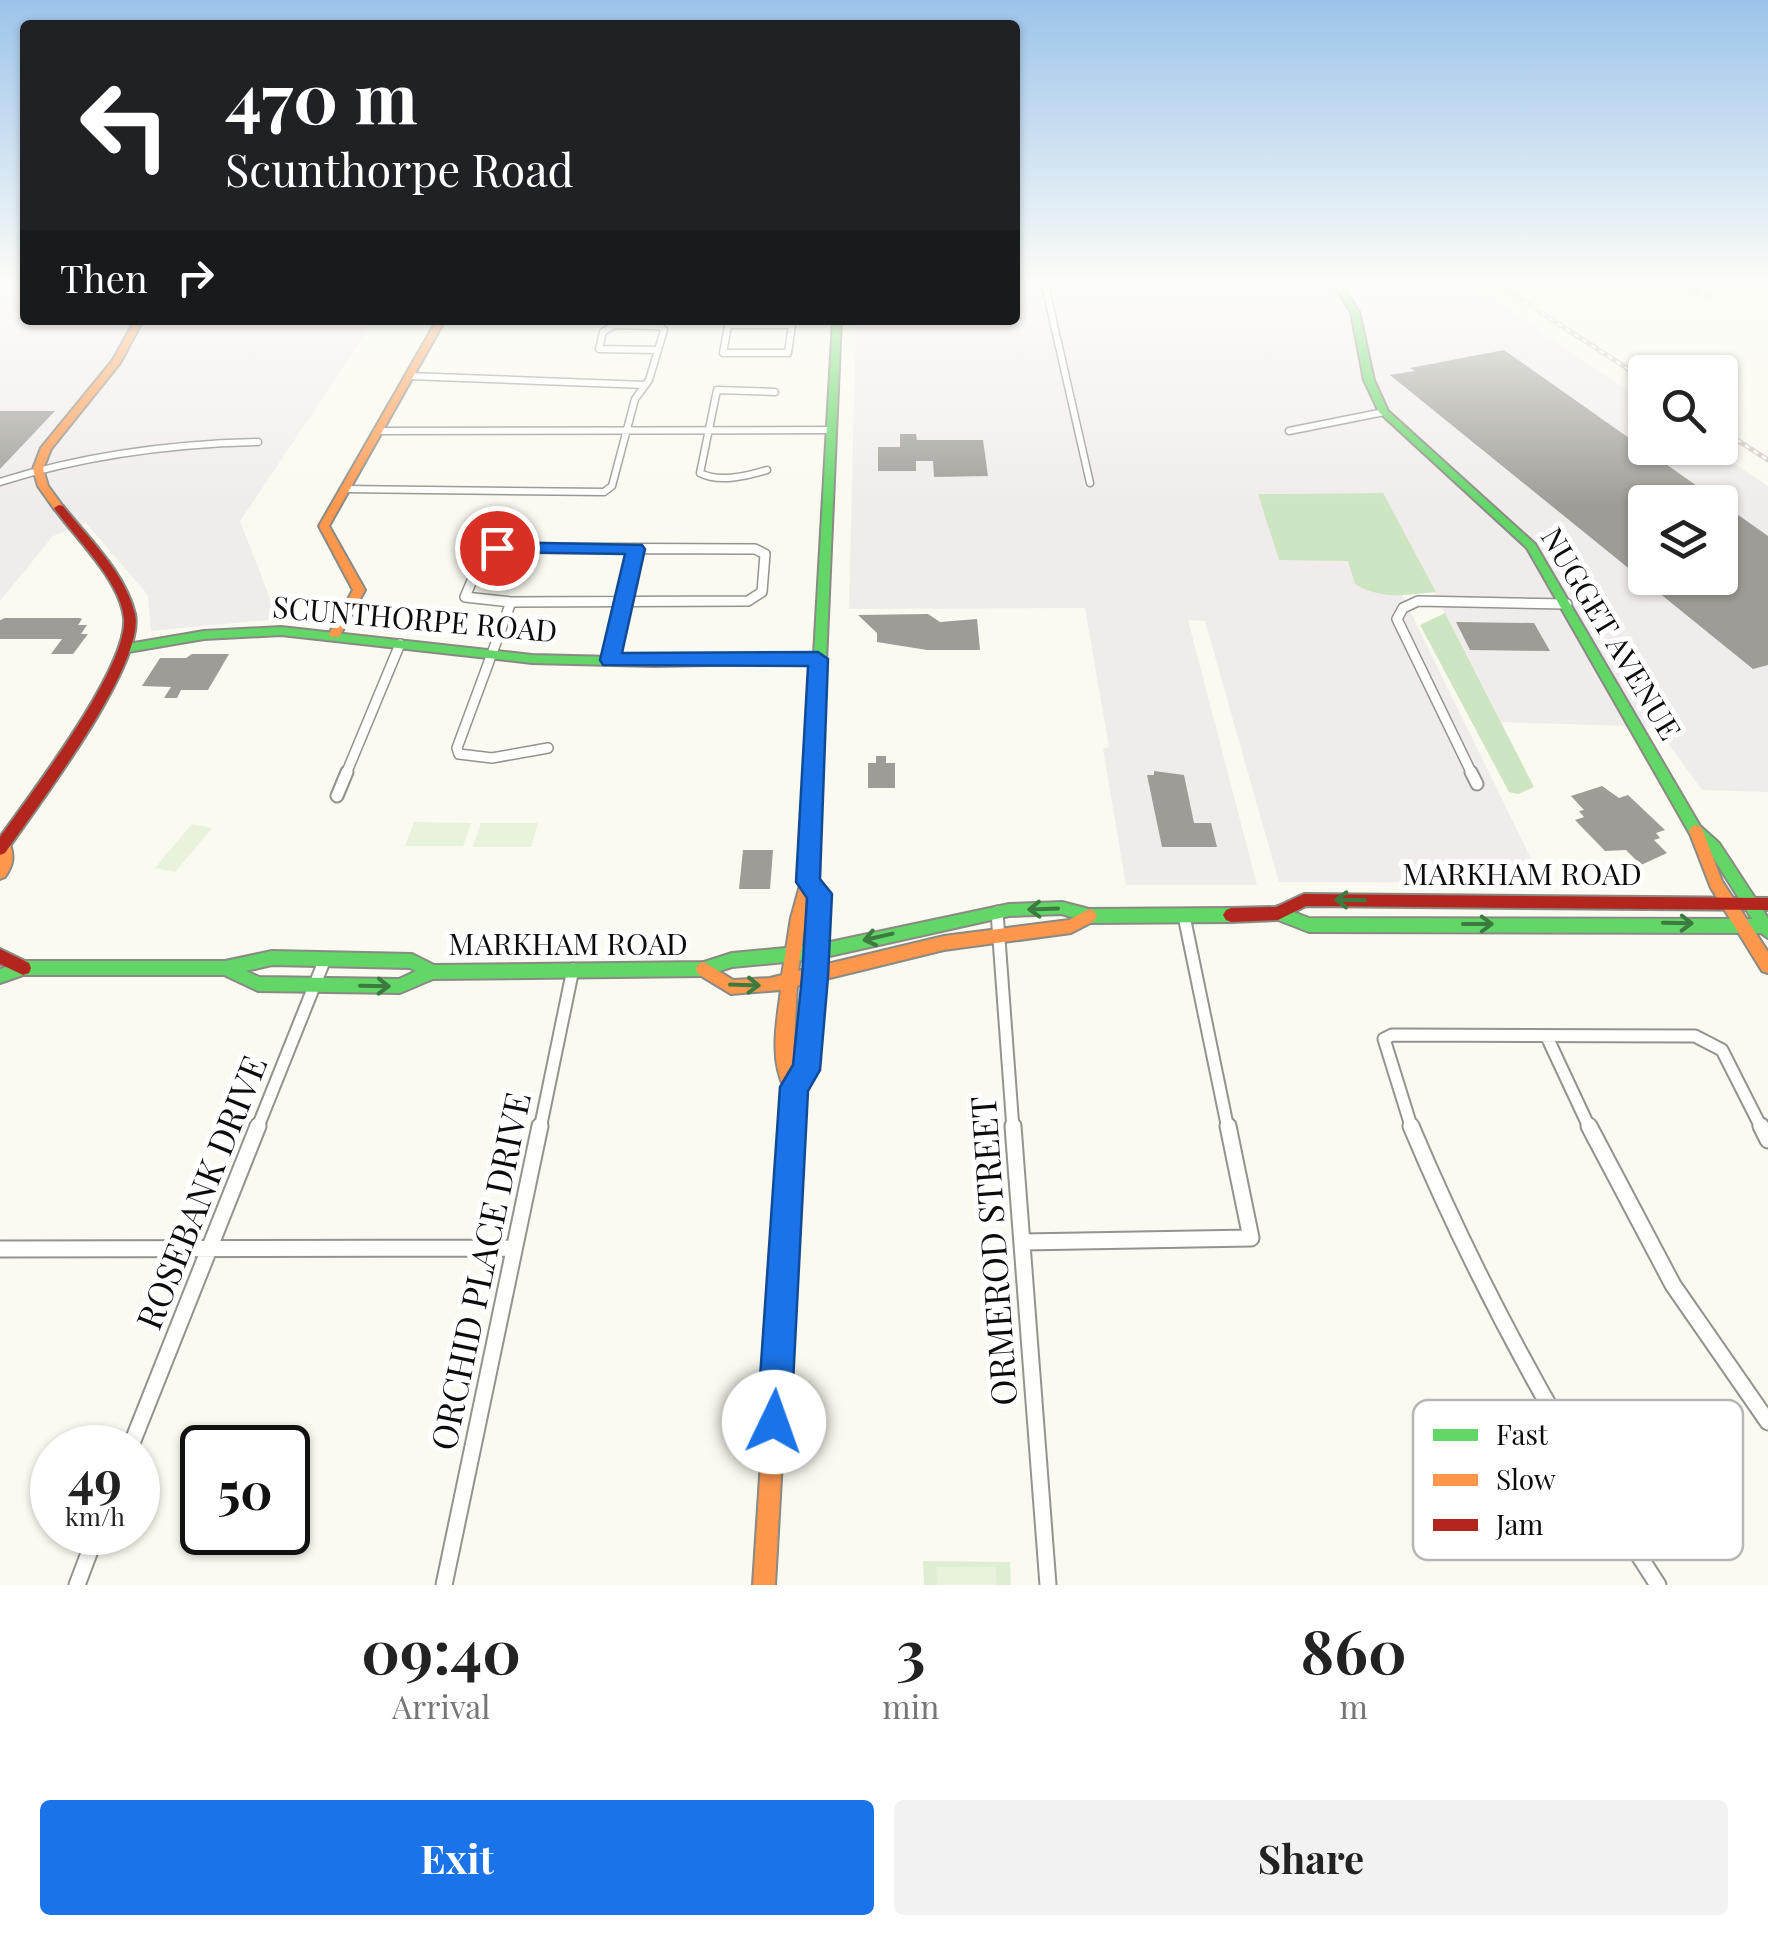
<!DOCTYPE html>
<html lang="en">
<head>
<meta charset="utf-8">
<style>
  :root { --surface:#fff; --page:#f2f2f2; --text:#222; --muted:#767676; --accent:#1a73e8 }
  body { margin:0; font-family:"Playfair Display",serif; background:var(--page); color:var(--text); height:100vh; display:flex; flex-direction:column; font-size:38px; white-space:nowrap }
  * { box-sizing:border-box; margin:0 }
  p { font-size:32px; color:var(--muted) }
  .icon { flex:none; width:55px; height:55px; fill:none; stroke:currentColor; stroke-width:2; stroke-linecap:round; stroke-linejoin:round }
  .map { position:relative; height:1585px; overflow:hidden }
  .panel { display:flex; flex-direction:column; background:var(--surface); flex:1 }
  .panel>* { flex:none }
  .banner { position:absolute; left:20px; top:20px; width:1000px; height:305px; border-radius:10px; box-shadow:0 2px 8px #0004; background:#202124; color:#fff; overflow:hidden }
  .buttons { position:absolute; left:1628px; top:355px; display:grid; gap:20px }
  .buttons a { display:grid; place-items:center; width:110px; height:110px; border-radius:10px; background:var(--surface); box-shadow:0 2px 8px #0004; font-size:50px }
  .speed { position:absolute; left:30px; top:1425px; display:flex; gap:20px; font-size:50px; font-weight:700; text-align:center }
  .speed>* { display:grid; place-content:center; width:130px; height:130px; border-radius:50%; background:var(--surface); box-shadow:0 2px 8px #0004; line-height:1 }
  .speed small { font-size:25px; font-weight:400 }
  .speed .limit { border:5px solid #111; border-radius:15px; background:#fff; color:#111 }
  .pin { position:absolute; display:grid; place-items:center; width:85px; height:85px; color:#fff; margin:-42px; border:5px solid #fff; border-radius:50%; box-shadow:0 2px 10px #0007 }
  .me { position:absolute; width:110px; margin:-55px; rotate:3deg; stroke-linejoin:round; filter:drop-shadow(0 0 8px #0008) }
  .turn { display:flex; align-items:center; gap:35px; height:210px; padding:0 40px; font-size:45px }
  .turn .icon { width:130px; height:130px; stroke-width:2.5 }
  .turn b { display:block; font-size:70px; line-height:85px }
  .then { display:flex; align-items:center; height:95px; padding:0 40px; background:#0003; gap:20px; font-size:38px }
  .eta { display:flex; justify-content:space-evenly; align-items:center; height:170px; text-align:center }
  .eta b { font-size:60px; font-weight:700; line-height:70px }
  .button { display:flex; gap:20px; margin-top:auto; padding:20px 40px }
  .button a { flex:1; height:115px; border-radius:10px; background:var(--accent); color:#fff; font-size:40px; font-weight:700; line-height:115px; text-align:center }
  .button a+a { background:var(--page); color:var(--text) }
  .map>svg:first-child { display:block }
  .industrial { fill:#f1ecec; fill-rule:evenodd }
  .green { fill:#deeed2 }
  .forest { fill:#cde5c1 }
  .pitch { fill:#e8f2dc }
  .building { fill:#9d9c96; fill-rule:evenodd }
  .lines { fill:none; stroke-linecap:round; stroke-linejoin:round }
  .street-far3-casing { stroke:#93938f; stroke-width:9 }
  .street-far2-casing { stroke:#93938f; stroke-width:12 }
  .street-far1-casing { stroke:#93938f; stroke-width:15 }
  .street-casing { stroke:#93938f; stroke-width:19 }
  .fast-casing { stroke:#8a8a85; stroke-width:4 }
  .slow-casing { stroke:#8a8a85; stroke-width:4 }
  .jam-casing { stroke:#8a8a85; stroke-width:4 }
  .street-far3 { stroke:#fefefd; stroke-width:6 }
  .street-far2 { stroke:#fefefd; stroke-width:9 }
  .street-far1 { stroke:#fefefd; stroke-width:11 }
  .street { stroke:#fefefd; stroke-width:15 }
  .fast { fill:#63d668; fill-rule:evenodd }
  .slow { fill:#ff974d; fill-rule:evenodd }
  .jam { fill:#b3261e; fill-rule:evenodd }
  .rail-casing { stroke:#d5c9c5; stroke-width:5 }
  .rail { stroke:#fff; stroke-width:2.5; stroke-dasharray:5; stroke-linecap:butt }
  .oneway { stroke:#3c7b3f }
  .route { fill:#1a73e8; stroke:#114b97; stroke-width:2.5 }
  .labels { text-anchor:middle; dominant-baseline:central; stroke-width:10; stroke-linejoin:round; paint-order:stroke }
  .street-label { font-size:30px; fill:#0c0c0c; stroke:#fff }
  .near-street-label { font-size:35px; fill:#0c0c0c; stroke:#fff }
  .key { fill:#fff; stroke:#b6b6b6; stroke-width:2.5 }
  .key-label { font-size:28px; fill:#0c0c0c }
</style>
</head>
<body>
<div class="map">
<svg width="1768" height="1585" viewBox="0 0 1768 1585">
  <rect width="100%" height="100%" fill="#fafaf0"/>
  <!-- industrial -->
  <path class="industrial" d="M0,285H25V320H375L240,521L278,619L151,631L148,595L86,523L53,536L0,601Z
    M1015,285H1473L1645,402V448H1711L1768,486V792L1702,790L1656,727L1501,722L1382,493L1259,494L1384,558L1543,883L1279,882L1205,621L1188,620L1257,885H1126L1103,749L1109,747L1085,608L849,609L856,320H1015ZM1645,502H1720V578H1645Z"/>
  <!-- green -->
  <path class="green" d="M923,1561L1010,1562L1011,1585H924Z"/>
  <!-- forest -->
  <path class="forest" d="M1383,493L1436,592C1407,595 1381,600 1355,584L1348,561L1279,560L1258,494Z
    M1445,613L1534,787L1518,794L1509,792L1420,625Z"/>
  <!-- pitch -->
  <path class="pitch" d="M414,822L471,823L463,846H405Z
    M481,823H538L531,847H473Z
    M192,824L212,828L175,872L155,868Z
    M936,1567H996L997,1585H937Z"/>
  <!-- building -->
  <path class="building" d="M1504,350L1768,536V665L1753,669L1390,375L1415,371L1410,368ZM1645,502H1720V578H1645Z
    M0,411H55L0,469Z
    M900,434H916L917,440H983L988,476L934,477L933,461H916V471H878V447H900Z
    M928,614L940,622L977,619L980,650H927L877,642V633L858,615Z
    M79,618L82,619L78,625H87L81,634H88L73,654H51L62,639H0V620L5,618Z
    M1456,622L1534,623L1550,651L1470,650Z
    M192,654H229L208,690H181L177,698H164L171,687L142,686L160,658H186Z
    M876,756H886V763H895V788H868V763H876Z
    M1154,771L1184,775L1194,823H1211L1217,847H1162L1147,775H1154Z
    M1602,786L1619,798L1628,795L1665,830L1656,833L1660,838L1654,840L1667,853L1641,865L1626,850L1605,851L1575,820L1584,817L1579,811L1584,810L1571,796Z
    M743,850H773L770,889H739Z"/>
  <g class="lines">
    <!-- street-far3 casing -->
    <g class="street-far3-casing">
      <path id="street-far3" d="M1045,285L1090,483
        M728,325H792L788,353H723Z
        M728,325L729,320
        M409,376L645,385
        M377,431L833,430
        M1289,431L1384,412
        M767,470C747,476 719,483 700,473L717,390L775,392
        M0,482C85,455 169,444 258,442
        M344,489L604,492L612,486L635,399L649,380L664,330L659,326L614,325L603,332L599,349L657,350"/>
    </g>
    <!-- street-far2 casing -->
    <g class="street-far2-casing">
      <path id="street-far2" d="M497,548L755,549L765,554L762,592L748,601L511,602L465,597L484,552Z
        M511,602L457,748L459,754L492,758L548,748
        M610,660L636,549
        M346,774L400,644
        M1472,774L1397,619L1403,608L1418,601L1567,604"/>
    </g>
    <!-- street-far1 casing -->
    <g class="street-far1-casing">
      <path id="street-far1" d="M1471,772L1477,784
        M337,796L347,772
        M997,912L1013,1129
        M1184,916L1228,1129
        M1547,1037L1590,1129
        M257,1129L325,959
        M540,1129L573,969
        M1412,1129L1384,1039L1392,1035L1695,1036L1722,1050L1762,1129"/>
    </g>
    <!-- street casing -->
    <g class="street-casing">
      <path id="street" d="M1013,1126L1048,1585
        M1411,1126C1479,1288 1562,1438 1658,1585
        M1589,1126L1673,1285L1768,1422
        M1761,1126L1768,1140
        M1023,1242L1251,1238L1228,1126
        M0,1249L513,1248
        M130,1448L258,1126
        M77,1585L97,1532
        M444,1585L540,1126"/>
    </g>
    <!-- fast casing -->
    <g class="fast-casing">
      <path id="fast" d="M1334,285H1342L1359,312L1374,380L1388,411L1535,544L1700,826L1719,843L1768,918V938L1761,933L1309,932L1273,918L1270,913L1273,908L1278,906L1309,918L1752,919L1709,851L1690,834L1527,548L1379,412L1364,380L1351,312Z
        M833,320H841L823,731L821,734L816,736L809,731L813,663L654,666L532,663L281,635L204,639L128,652L122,648L128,644L204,631L281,627L532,655L654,658L814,655Z
        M1062,902L1089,909L1231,908L1236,910L1239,915L1236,920L1231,922L1089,923L1062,914L1009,916L816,959L732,967L704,976L433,979L400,993L258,991L224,975H23L0,983V969L23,961H225L272,951L412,954L434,965L704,962L732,953L816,945L1009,904ZM272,965L410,968L416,971L399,979L259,977L246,971Z"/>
    </g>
    <!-- slow casing -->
    <g class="slow-casing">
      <path id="slow" d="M135,320H143L120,363L51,449L43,469L48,486L64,508L63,510H55L38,486L33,469L41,448L113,360Z
        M437,320H445L329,526L365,590L339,637H331L329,634L353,590L319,526Z
        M816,726L823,731L815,882L806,918L798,971L944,936L1069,920L1089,909L1094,911L1097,916L1094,921L1071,933L944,950L797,986L793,1058L794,1072L803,1087L775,1585H753L785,1089C769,1060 777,1021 781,990L731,994L698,974L696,969L698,964L704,962L733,980L770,978L782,975L791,918L801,882L809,731Z
        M1696,825L1701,827L1703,831L1722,881L1768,952V973L1762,971L1711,888L1689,831L1691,827Z
        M4,840L9,842C15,856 13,865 5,877L0,879V841Z"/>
    </g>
    <!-- jam casing -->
    <g class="jam-casing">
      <path id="jam" d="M59,505L63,506C88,538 125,572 135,614C146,664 36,808 5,853L0,855V837C30,795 129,666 124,618C120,580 75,538 54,508Z
        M808,876L813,878L826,894L814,1070L800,1093L794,1095L788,1093L785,1087L798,1067L811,896L801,882L803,878Z
        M1304,894L1768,898V910L1306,906L1278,920L1231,922L1226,920L1223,915L1226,910L1231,908L1276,907Z
        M0,949L29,963L31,968L29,973L23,975L0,964Z"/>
    </g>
    <!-- street-far3 -->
    <use href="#street-far3" class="street-far3"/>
    <!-- street-far2 -->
    <use href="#street-far2" class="street-far2"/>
    <!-- street-far1 -->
    <use href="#street-far1" class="street-far1"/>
    <!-- street -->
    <use href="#street" class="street"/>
    <!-- fast -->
    <use href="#fast" class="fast"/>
    <!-- slow -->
    <use href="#slow" class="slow"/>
    <!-- jam -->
    <use href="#jam" class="jam"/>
    <!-- rail casing -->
    <g class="rail-casing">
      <path id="rail" d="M1499,285L1645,380
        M1671,285L1710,297
        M1720,429L1768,460"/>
    </g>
    <!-- rail -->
    <use href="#rail" class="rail"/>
  </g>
  <!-- one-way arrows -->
  <defs><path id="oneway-shaft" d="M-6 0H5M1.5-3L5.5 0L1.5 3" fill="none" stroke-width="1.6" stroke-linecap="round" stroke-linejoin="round" transform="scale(2.5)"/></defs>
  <g class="oneway">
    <use href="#oneway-shaft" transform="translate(1350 900) rotate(-179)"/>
    <use href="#oneway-shaft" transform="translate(1043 909) rotate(178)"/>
    <use href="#oneway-shaft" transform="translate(1678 923) rotate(1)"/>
    <use href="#oneway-shaft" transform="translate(1478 924)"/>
    <use href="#oneway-shaft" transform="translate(878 937) rotate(167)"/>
    <use href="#oneway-shaft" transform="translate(745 985) rotate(2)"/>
    <use href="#oneway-shaft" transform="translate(375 986) rotate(1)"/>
  </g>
  <!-- sky -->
  <linearGradient id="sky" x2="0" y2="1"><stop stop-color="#9cc4eb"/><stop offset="0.56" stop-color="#fdfdf8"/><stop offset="1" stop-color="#fdfdf8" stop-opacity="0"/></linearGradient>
  <rect width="1768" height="507" fill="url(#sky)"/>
  <!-- route -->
  <path class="route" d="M497,542L642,545L645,549L622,653L818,652L828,659L820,879L832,894L828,977L820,1070L808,1091L791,1422L786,1435L774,1440L762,1435L757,1422L780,1087L793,1065L802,977L807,898L796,882L808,666L603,665L600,660L625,554L490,552V544Z"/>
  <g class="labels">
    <!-- street labels -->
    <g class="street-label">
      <text transform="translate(415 618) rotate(5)">SCUNTHORPE ROAD</text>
      <text transform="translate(1612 633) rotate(59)">NUGGET AVENUE</text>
      <text x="1522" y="873">MARKHAM ROAD</text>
      <text x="568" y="943">MARKHAM ROAD</text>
    </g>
    <!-- near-street labels -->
    <g class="near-street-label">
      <text transform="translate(200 1192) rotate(-68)">ROSEBANK DRIVE</text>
      <text transform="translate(992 1251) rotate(-94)">ORMEROD STREET</text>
      <text transform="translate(479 1271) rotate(-78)">ORCHID PLACE DRIVE</text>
    </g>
  </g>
  <!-- legend -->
  <rect x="1413" y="1400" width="330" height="160" rx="15" class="key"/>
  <rect x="1433" y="1429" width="45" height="12" fill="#63d668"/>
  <rect x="1433" y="1474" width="45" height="12" fill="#ff974d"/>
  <rect x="1433" y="1519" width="45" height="12" fill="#b3261e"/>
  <g class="key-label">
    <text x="1496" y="1445">Fast</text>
    <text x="1496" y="1490">Slow</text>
    <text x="1496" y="1535">Jam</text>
  </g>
</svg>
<div class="buttons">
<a><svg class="icon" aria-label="search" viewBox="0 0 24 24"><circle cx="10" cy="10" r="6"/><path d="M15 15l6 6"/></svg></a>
<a><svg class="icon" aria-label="layers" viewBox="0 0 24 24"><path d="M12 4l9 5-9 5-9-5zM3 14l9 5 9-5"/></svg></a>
</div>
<div class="speed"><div>49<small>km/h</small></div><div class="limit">50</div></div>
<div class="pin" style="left:497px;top:548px;background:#d93025"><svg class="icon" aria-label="arrive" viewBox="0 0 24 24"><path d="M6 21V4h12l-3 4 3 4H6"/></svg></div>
<svg class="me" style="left:774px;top:1422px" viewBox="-20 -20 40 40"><circle r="19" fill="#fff"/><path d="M0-13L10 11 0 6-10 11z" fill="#1a73e8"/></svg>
<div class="banner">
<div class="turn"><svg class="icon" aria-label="left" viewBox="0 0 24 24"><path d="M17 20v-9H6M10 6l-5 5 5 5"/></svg><div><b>470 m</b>Scunthorpe Road</div></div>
<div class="then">Then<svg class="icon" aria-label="right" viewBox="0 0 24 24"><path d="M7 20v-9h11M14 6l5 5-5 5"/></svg></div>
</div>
</div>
<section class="panel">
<div class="eta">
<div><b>09:40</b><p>Arrival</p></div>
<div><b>3</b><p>min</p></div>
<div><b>860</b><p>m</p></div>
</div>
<div class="button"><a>Exit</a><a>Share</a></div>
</section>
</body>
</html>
